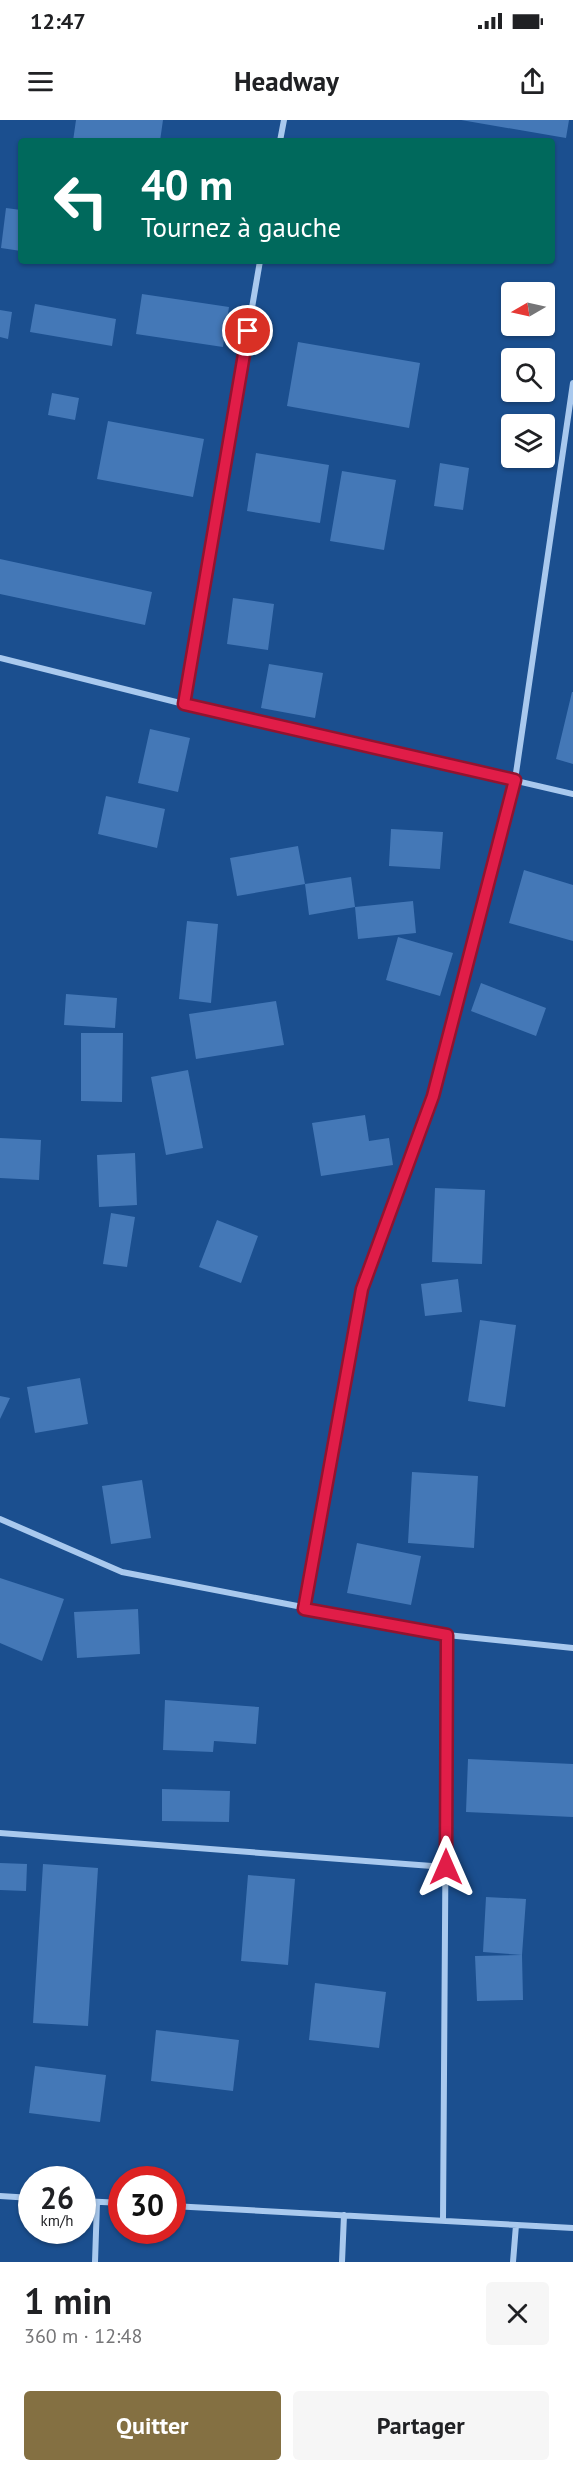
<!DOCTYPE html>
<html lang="fr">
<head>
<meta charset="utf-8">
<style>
  :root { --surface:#fff; --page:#f6f6f6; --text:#202124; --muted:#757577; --accent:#847042 }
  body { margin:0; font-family:"PT Sans",sans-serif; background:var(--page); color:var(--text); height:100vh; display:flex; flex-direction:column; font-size:22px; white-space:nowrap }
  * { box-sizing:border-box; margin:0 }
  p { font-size:20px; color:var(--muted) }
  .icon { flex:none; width:33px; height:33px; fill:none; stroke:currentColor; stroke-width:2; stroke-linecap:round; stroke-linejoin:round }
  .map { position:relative; height:2142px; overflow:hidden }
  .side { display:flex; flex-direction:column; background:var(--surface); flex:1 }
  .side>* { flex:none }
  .banner { position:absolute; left:18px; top:18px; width:537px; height:126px; border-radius:6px; box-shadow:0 2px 4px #0004; background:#00695c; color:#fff; overflow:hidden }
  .needle { width:39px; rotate:261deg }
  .fabs { position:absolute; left:501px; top:162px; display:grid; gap:12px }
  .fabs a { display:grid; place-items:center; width:54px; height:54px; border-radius:6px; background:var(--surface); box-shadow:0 2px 4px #0004; font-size:30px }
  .speed { position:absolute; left:18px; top:2046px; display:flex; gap:12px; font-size:30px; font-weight:700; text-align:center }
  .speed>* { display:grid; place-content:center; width:78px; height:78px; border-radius:50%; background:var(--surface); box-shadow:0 2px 4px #0004; line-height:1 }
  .speed small { font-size:15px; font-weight:400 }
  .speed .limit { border:9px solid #d22; background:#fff; color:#111 }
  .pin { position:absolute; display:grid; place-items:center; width:51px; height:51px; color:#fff; margin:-26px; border:3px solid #fff; border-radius:50%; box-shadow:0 2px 6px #0007 }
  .me { position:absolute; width:66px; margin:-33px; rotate:0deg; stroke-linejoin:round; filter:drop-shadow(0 0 4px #0008) }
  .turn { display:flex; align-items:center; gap:21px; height:126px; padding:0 24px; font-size:27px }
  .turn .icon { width:78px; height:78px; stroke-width:2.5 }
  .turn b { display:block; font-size:42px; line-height:51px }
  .round { display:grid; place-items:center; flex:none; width:63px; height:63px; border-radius:6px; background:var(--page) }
  .summary { display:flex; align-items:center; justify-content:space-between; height:102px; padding:0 24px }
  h1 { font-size:36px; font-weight:700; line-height:45px }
  .cta { display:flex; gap:12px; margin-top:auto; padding:12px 24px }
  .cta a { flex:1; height:69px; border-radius:6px; background:var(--accent); color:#fff; font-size:24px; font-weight:700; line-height:69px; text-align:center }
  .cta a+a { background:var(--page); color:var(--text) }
  .status { display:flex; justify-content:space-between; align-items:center; height:42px; padding:0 30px; background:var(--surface); direction:ltr }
  .status svg { height:16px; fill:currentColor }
  header { display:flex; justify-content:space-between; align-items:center; height:78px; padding:0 24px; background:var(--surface); font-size:27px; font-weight:700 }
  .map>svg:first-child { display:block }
  .building { fill:#4478b7 }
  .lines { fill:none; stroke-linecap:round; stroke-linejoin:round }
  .street { stroke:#a9c9ee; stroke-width:6 }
  .route-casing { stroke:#92132f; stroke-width:15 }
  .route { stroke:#e11d48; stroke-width:10 }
</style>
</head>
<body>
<div class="status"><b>12:47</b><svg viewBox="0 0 49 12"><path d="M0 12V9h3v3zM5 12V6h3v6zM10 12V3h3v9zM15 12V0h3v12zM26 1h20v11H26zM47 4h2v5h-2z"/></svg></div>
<header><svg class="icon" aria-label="menu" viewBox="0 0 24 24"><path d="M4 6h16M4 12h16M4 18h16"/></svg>Headway<svg class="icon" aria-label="share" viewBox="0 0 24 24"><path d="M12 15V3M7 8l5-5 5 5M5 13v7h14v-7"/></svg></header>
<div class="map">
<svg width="573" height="2142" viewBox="0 0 573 2142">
  <rect width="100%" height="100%" fill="#1b4f8f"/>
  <!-- building -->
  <path class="building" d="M76,0H163L160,21H73Z
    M461,0H569L566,18Z
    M6,88L21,90V131L1,128Z
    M142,174L229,187L223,227L136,214Z
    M35,184L116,199L112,226L30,212Z
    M0,190L12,192L8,219L0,217Z
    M298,222L420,243L409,308L287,286Z
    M52,273L79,278L75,300L48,295Z
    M108,301L204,319L193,377L97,359Z
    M256,333L329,345L320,403L247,391Z
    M440,343L469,348L463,390L434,386Z
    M342,351L396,360L384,430L330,421Z
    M0,439L152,472L145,505L0,474Z
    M233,478L274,484L268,530L227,524Z
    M269,544L323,553L315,598L261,588Z
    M572,572H573V644L556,639Z
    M150,609L190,618L178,672L138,663Z
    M106,676L165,689L157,728L98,714Z
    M391,709L443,712L440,749L389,746Z
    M298,726L305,764L237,776L230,738Z
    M524,750L573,765V821L509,803Z
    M351,757L355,787L309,795L305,764Z
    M413,781L416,813L358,819L355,787Z
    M187,801L218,804L211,883L179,879Z
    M398,817L453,833L440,876L386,860Z
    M481,863L546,888L536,916L471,891Z
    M66,874L117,878L115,908L64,905Z
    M276,881L284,925L196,939L189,894Z
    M81,913H123L122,982L81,981Z
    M188,950L203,1028L166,1035L151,957Z
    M365,995L369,1021L389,1018L393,1045L321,1056L312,1003Z
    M0,1018L41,1020L39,1060L0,1058Z
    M135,1033L137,1085L99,1087L97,1035Z
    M435,1068L485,1070L482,1144L432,1142Z
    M111,1093L135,1097L127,1147L103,1144Z
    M217,1100L258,1116L241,1163L199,1147Z
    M458,1159L462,1192L425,1196L421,1164Z
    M480,1200L516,1205L505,1287L468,1281Z
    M80,1258L88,1304L35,1313L27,1267Z
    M0,1276L10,1278L0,1299Z
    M412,1352L478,1356L474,1428L408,1423Z
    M142,1360L151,1418L111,1424L102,1366Z
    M357,1423L421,1436L411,1485L347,1473Z
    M0,1458L64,1479L42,1541L0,1523Z
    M138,1489L140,1534L77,1538L74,1492Z
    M165,1580L259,1587L256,1624L214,1621L213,1632L163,1630Z
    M468,1639L573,1644V1697L466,1692Z
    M162,1669L230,1671L229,1702L162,1701Z
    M0,1743L27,1744L26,1771L0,1770Z
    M43,1744L98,1748L88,1906L33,1903Z
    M248,1755L295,1759L288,1845L241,1841Z
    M486,1777L526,1779L522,1835L483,1832Z
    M522,1835L523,1880L477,1881L475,1836Z
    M315,1863L386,1872L379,1928L309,1920Z
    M156,1910L239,1920L233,1971L151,1961Z
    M35,1946L106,1955L100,2002L29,1993Z"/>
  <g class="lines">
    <!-- street -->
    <path class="street" d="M280,21L284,0
      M0,538L184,584L573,674
      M184,584L260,141
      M0,1399L122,1452L447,1515L573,1528
      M304,1489L362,1169L433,977L515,660L573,263
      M0,1713L445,1747
      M0,2076L32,2078
      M82,2081L122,2083
      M172,2086L573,2108
      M443,2101L447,1515
      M95,2142L97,2082
      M342,2142L344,2095
      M513,2142L516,2105"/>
  </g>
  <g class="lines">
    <!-- route casing -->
    <g class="route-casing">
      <path id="route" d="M248,211L184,584L515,660L433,976L362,1169L304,1489L447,1515L446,1747"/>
    </g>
    <!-- route -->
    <use href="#route" class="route"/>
  </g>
</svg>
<div class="fabs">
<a><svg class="needle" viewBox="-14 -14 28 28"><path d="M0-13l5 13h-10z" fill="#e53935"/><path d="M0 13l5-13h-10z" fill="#757577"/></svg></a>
<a><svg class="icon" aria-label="search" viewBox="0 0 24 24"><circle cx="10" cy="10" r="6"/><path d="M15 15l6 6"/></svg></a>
<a><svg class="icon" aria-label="layers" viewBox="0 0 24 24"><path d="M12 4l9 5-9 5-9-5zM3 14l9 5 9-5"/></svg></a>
</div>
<div class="speed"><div>26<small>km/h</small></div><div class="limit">30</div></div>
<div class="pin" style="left:248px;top:211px;background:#d93025"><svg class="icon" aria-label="arrive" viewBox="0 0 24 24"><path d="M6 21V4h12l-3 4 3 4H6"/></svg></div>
<svg class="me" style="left:446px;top:1747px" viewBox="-20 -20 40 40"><path d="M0-17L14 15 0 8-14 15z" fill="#e11d48" stroke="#fff" stroke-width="4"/></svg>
<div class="banner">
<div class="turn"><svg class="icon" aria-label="left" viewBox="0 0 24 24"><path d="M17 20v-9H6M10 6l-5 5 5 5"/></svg><div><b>40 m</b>Tournez à gauche</div></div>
</div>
</div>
<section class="side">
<div class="summary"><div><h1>1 min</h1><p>360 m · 12:48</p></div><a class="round"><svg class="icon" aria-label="close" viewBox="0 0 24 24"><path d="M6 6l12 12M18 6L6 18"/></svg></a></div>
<div class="cta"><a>Quitter</a><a>Partager</a></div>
</section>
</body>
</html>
